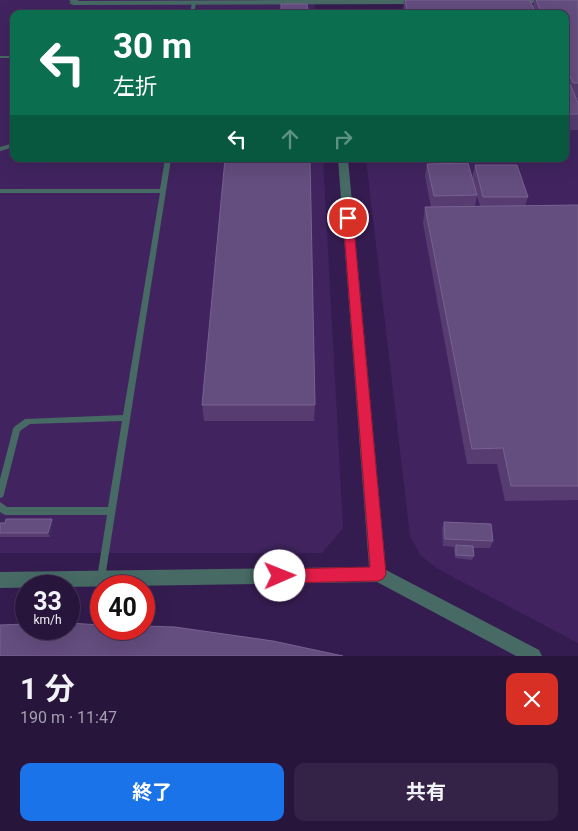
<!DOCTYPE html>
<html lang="ja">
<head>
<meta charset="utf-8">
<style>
  :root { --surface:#28153c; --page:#342247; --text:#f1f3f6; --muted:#a59faf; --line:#443456; --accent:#1a73e8 }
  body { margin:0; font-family:Roboto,"Noto Sans JP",sans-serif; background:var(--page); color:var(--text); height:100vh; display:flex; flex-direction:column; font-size:19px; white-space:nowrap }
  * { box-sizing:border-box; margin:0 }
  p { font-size:16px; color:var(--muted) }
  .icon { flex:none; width:28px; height:28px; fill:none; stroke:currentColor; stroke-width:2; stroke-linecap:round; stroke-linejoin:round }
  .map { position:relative; height:656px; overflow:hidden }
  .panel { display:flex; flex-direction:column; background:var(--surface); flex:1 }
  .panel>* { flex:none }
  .guide { position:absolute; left:10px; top:10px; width:559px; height:152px; border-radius:10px; box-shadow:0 5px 20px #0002,0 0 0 1px var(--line); background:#0b6e4f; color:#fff; overflow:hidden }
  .speed { position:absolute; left:15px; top:575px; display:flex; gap:10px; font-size:25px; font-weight:700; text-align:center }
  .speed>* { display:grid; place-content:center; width:65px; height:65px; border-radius:50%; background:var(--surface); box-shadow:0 5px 20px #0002,0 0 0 1px var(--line); line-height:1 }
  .speed small { font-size:12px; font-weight:400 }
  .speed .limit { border:8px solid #d22; background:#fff; color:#111 }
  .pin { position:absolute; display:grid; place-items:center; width:42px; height:42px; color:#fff; margin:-21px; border:2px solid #fff; border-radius:50%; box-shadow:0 1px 5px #0007 }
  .me { position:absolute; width:55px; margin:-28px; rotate:89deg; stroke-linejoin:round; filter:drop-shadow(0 0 4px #0008) }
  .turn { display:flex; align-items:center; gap:18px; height:105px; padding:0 20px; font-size:22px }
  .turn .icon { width:65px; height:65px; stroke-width:2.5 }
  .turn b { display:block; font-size:35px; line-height:42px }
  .lanes { display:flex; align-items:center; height:48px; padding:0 20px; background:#0003; justify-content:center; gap:25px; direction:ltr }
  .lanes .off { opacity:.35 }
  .round { display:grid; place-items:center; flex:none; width:52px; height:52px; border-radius:10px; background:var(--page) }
  .head { display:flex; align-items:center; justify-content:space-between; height:85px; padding:0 20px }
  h1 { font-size:30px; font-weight:700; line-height:38px }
  .primary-button { display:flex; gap:10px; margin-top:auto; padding:10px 20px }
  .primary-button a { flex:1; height:58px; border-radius:10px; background:var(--accent); color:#fff; font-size:20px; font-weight:700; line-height:58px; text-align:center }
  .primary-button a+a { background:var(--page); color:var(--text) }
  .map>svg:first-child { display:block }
  .built { fill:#41245f }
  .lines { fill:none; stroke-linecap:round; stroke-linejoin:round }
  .service { fill:#476a65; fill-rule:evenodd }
  .tertiary { fill:#476a65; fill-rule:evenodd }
  .wall { fill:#563c71; fill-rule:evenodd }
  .shaded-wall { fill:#42295e }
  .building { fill:#644d7f; stroke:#786291 }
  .route { fill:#e11d48; stroke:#92132f }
</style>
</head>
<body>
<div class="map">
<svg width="578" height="656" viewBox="0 0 578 656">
  <rect width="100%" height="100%" fill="#351c50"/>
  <!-- built -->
  <path class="built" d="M0,0H314L315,14H14V159H323L343,528L322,553H0Z
    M361,9H578V643L438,569L420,555L410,536L366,159H565V14H352Z"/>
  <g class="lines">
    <!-- service -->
    <path class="service" d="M69,0H79L73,4Z
      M192,2L196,3L194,14H190Z
      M0,56H14V58H0Z
      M14,143V147L0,151V147Z
      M165,159H171L105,578L104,581L101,582L98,581L97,578L107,515H5L0,512V502L7,507H108L122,421L30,424L20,431L4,494L3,497L0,498V479L13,429L14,427L25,419L123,415L160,193H0V189H160Z"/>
    <!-- tertiary -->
    <path class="tertiary" d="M291,0H422L425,2L421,4L73,5L69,3L73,1Z
      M510,0H578V3H513Z
      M338,159H348L386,570L539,650L542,656H516L377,582L0,588V572L369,567Z"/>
  </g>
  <!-- wall -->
  <path class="wall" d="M404,0H530L533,6L534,0H578V99H576L578,103V130H565V14H403Z
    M281,4H307L308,14H281Z
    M427,164L472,177L475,165L528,197L525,206L578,205V500L505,501L497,464H467L423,223L425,207H431L425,176ZM477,196L480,206H475Z
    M202,405H315L314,421H204Z
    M52,519L53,523L50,537H0V523Z
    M444,522L493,541L490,548H473L474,556L472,560L455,558L454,549L455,547L443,546L442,530Z"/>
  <!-- shaded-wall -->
  <path class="shaded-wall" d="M52,519L53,523L50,537L48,533Z"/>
  <!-- building -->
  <path class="building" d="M405,0H530L536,14H408Z
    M536,0H578V83H573L565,65V14H542Z
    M281,4H307L308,12H281Z
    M383,10L384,14H365V11Z
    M565,84H570L578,103V114H565Z
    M225,159H310L315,405H202Z
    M468,163L477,195L434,196L427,164Z
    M475,165H517L528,197H483Z
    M578,205V486H511L503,448L472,449L425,207Z
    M6,519H52L48,533H0V523H5Z
    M444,522L491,524L493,541L445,539Z
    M456,545L473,546L474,556L456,555Z
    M69,623L101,625V629H144V626L175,627L273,641L343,656H0V625L26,624V629H69Z"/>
  <!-- route -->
  <path class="route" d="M348,215L353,218L386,574L383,579L378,581L280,583L275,581L273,576L275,571L280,569L370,567L343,218Z"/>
</svg>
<div class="speed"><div>33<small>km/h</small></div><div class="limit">40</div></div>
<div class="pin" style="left:348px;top:218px;background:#d93025"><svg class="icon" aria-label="arrive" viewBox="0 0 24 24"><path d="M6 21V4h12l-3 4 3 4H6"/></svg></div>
<svg class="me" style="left:280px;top:576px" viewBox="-20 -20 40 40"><circle r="19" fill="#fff"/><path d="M0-13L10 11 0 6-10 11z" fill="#e11d48"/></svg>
<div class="guide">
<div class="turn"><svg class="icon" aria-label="left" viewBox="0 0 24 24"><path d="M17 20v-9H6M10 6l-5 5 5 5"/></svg><div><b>30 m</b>左折</div></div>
<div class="lanes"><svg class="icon" aria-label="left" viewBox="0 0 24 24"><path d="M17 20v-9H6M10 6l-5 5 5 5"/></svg><svg class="icon off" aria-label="ahead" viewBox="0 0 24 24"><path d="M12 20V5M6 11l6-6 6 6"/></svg><svg class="icon off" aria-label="right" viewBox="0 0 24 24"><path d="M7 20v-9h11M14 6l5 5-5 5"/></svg></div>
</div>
</div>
<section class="panel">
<div class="head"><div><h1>1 分</h1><p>190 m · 11:47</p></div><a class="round" style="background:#d93025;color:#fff"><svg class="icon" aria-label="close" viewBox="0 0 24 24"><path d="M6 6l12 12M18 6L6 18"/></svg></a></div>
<div class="primary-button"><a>終了</a><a>共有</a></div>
</section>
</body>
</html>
